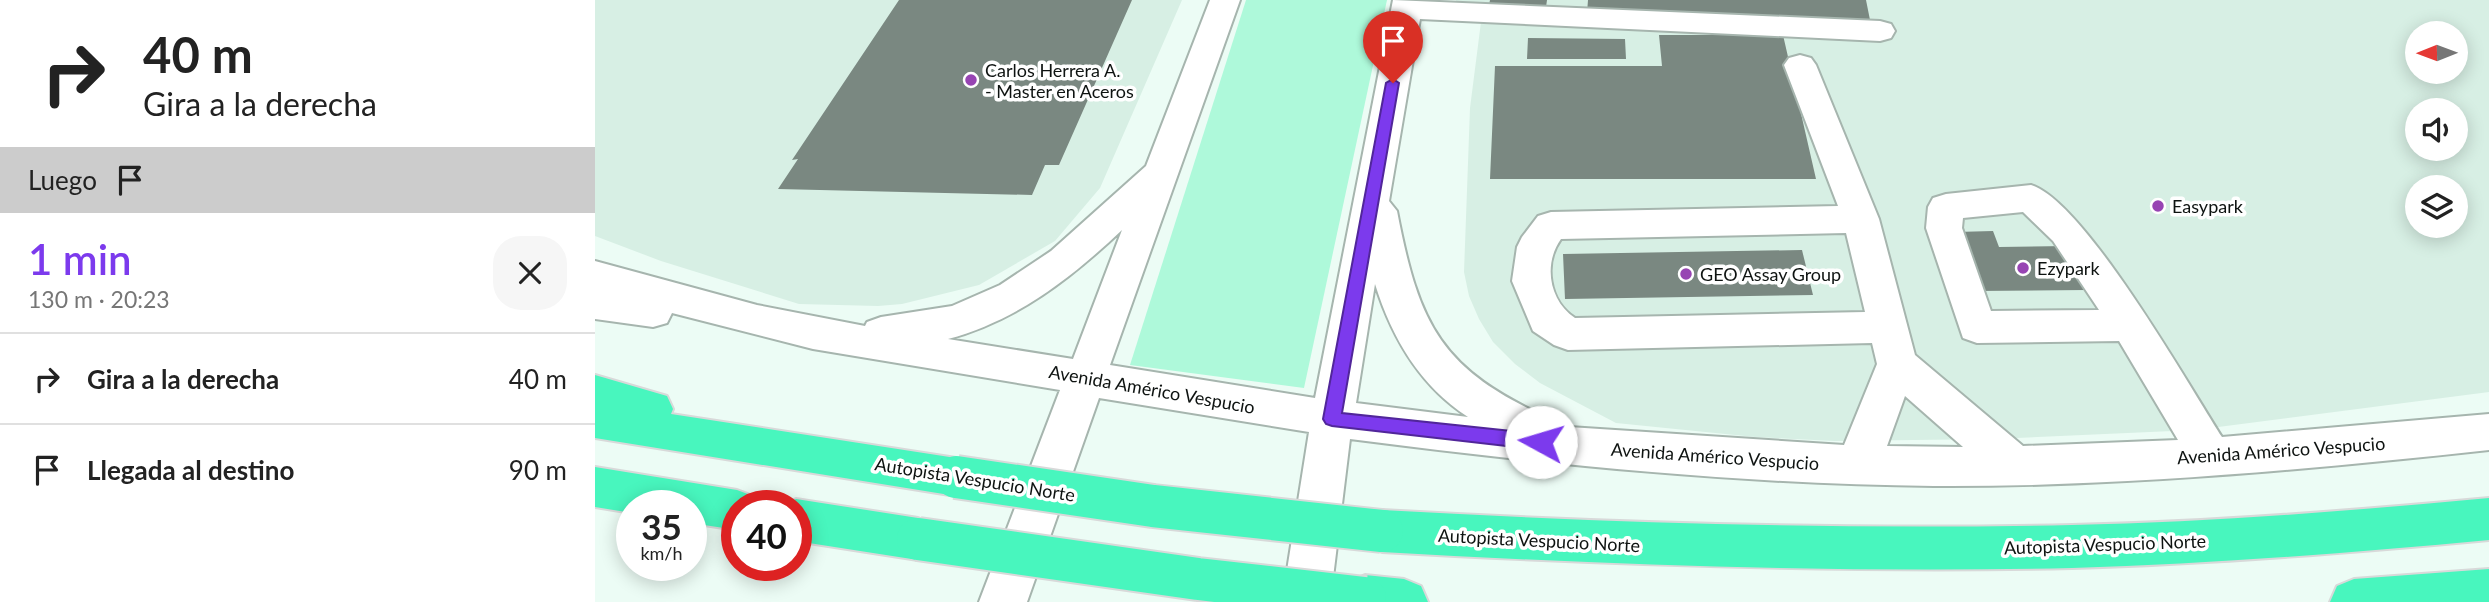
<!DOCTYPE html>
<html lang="es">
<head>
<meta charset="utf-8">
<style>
  :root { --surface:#fff; --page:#f6f6f6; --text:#222; --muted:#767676; --line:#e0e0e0; --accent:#7c3aed }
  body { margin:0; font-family:Lato,sans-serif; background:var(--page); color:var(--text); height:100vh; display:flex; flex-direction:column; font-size:26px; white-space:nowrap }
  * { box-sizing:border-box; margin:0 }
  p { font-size:23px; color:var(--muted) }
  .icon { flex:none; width:38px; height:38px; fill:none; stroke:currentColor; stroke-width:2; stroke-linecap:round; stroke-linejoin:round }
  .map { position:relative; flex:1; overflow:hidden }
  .side { display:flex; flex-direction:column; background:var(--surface); width:595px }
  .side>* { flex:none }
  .guide { background:#fff; color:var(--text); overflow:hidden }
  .needle { width:46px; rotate:269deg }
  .controls { position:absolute; left:1810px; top:21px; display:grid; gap:14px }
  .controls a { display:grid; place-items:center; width:63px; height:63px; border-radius:50%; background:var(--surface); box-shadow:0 4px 18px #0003; font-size:35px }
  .speed { position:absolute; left:21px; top:490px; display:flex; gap:14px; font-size:35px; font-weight:700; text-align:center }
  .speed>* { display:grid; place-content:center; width:91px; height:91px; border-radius:50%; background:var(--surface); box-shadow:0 4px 18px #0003; line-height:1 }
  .speed small { font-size:18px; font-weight:400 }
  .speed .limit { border:10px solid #d22; background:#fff; color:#111 }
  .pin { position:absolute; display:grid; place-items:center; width:60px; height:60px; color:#fff; margin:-72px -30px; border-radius:50% 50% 50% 0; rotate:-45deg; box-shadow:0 0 7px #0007 }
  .pin .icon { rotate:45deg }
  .me { position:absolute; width:77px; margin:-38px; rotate:276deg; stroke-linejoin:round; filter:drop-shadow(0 0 5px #0008) }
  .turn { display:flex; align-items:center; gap:24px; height:147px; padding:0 28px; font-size:32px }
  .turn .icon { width:91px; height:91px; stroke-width:2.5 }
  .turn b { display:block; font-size:49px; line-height:60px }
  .then { display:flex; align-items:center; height:66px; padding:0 28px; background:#0003; gap:14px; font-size:26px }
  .round { display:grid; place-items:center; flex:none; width:74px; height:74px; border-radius:28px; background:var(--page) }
  .overview { display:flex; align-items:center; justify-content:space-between; height:119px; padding:0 28px }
  h1 { font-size:42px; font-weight:600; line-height:52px; color:var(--accent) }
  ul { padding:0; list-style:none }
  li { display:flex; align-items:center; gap:21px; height:91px; padding:0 28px; border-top:2px solid var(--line) }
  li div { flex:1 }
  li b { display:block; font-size:26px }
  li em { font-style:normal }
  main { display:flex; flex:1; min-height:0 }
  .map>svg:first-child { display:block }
  .built { fill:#d7efe4; fill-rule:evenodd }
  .green { fill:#aef9da }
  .building { fill:#7a8881 }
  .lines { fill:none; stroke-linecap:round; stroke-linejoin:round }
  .minor-casing { stroke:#a6b5ae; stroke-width:4 }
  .highway-casing { stroke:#d8d9d9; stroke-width:4 }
  .minor { fill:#fff; fill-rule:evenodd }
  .highway { fill:#48f6be; fill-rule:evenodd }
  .highway-bridge-casing { stroke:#d8d9d9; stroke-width:46; stroke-linecap:butt }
  .highway-bridge { stroke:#48f6be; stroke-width:42 }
  .route { fill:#7c3aed; stroke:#51269a; stroke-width:2 }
  .poi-dot { fill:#9744b3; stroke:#fff; stroke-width:2.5 }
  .labels { text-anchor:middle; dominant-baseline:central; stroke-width:7; stroke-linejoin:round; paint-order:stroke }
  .poi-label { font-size:18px; fill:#0e1311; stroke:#fff; text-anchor:start }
  .street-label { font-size:18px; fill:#0e1311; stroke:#fff }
</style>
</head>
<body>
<main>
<section class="side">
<div class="guide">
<div class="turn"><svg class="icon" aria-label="right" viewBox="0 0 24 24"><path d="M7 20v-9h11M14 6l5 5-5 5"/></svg><div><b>40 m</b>Gira a la derecha</div></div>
<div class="then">Luego<svg class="icon" aria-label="arrive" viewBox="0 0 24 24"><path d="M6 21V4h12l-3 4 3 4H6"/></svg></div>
</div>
<div class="overview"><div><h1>1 min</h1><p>130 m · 20:23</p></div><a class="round"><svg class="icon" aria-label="close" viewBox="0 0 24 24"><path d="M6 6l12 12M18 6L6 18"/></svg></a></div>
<ul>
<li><svg class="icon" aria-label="right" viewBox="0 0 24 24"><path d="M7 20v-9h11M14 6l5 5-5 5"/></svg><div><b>Gira a la derecha</b></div><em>40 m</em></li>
<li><svg class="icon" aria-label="arrive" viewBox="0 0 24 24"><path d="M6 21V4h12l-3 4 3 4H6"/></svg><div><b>Llegada al destino</b></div><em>90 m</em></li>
</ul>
</section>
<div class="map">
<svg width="1894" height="602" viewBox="0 0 1894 602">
  <rect width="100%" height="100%" fill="#ecfcf5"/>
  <!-- built -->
  <path class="built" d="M0,0H587L505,188L460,241L384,285L307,304L283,306L204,304L66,261L0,236Z
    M861,0H1894V392L1600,430L1398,439L1240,441L1160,437L1021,423L945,383L920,364L898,342L884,319L874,296L869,272L875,108L886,22L858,20ZM1822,33H1860V72H1822ZM1822,110H1860V149H1822ZM1822,187H1860V226H1822Z"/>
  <!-- green -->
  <path class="green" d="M651,0H792L709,388L535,365Z"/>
  <!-- building -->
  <path class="building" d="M304,0H537L464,165H450L437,195L183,189L203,159L197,160Z
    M895,0H952L950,14L893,10Z
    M993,0H1271L1276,25L992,13Z
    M1064,35H1188L1221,179H895L900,66H1067Z
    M933,38L1030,39L1031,59H932Z
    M1398,231L1404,247L1472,246L1491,290L1381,291L1361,232Z
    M1207,250L1218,295L970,299L968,254Z"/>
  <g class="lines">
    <!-- minor casing -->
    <g class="minor-casing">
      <path id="minor" d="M615,0H645L515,365L720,398L798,0L1285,21L1296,24L1300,31L1296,38L1285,41L825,19L794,201L802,211C824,326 846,370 956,419L959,426L1249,445L1282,364L1277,343L973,350L959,345L938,331L917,281L922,247L927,237L943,216L956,212L1243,206L1189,65L1194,58L1205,55L1216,58L1221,65L1284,219L1320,355L1428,446L1583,440L1524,341L1382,343L1368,338L1331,228L1333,207L1338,198L1351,194L1436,185C1489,201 1593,384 1627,437L1894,414V450C1710,470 1524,487 1339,486C1143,484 949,464 755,439L735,602H687L714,432L504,398L432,602H384L465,390L218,349L77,313L72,323L58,327L0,319V261L162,305L270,326L272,322L286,317L357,306L405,285L456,251L551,166ZM1428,212L1458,241L1504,310L1396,311L1367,228L1368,218ZM527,230L478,359L353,339C423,320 476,278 527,230ZM1251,233L1270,312L980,318C954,301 948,264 966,239ZM780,284C797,338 825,386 873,417L761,403ZM1310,396L1368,447L1292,446Z"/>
    </g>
    <!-- highway casing -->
    <g class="highway-casing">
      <path id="highway" d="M0,375L72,396L78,409L76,414L361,458L376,463L383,477L376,491L361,496L0,438Z
        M0,467L142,490L158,496L162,506H142V530L96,523V506H37V513L0,507Z
        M1894,498V540C1755,553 1617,564 1477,568C1247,573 1017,565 787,552L771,546L764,531L771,516L787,510C1017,523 1247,530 1477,525C1617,522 1755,511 1894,498Z
        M201,499L323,518L339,524L346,539L339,554L323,560L201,541V506H185Z
        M1894,569V602H1735L1742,586L1759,579Z
        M770,575L809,579L826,586L833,602H748L746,598L753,582Z"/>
    </g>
    <!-- minor -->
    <use href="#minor" class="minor"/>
    <!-- highway -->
    <use href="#highway" class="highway"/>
    <!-- highway-bridge casing -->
    <g class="highway-bridge-casing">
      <path id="highway-bridge" d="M361,477L558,506L787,531
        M323,539L603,579L770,598"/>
    </g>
    <!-- highway-bridge -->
    <use href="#highway-bridge" class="highway-bridge"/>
  </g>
  <!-- route -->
  <path class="route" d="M798,79L804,83L747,413L946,434L952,437L955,442L952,447L946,450L737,426L731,424L728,419L791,83Z"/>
  <!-- markers -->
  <g class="poi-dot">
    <circle cx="376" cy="80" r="7"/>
    <circle cx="1563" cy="206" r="7"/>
    <circle cx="1428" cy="268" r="7"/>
    <circle cx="1091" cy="274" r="7"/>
  </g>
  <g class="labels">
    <!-- poi labels -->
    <g class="poi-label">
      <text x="390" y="70">Carlos Herrera A.<tspan x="390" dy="21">- Master en Aceros</tspan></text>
      <text x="1577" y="206">Easypark</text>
      <text x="1442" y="268">Ezypark</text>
      <text x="1105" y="274">GEO Assay Group</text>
    </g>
    <!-- street labels -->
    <g class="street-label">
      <text transform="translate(557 389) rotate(10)">Avenida Américo Vespucio</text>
      <text transform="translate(1686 450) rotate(-4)">Avenida Américo Vespucio</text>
      <text transform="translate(1120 456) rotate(4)">Avenida Américo Vespucio</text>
      <text transform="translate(380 479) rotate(9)">Autopista Vespucio Norte</text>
      <text transform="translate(944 540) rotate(3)">Autopista Vespucio Norte</text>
      <text transform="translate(1510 544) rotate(-2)">Autopista Vespucio Norte</text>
    </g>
  </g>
</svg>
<div class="controls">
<a><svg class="needle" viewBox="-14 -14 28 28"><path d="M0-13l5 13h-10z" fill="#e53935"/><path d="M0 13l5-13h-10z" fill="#767676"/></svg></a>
<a><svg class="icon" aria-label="sound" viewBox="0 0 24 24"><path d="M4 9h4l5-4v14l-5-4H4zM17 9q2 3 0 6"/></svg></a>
<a><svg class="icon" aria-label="layers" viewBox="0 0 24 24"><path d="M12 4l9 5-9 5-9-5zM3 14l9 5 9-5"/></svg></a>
</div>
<div class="speed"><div>35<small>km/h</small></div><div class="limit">40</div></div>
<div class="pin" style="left:798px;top:83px;background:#d93025"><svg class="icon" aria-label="arrive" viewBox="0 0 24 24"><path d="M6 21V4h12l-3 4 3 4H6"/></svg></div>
<svg class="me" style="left:946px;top:442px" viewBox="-20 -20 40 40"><circle r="19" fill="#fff"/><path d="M0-13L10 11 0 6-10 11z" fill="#7c3aed"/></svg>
</div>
</main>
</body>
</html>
